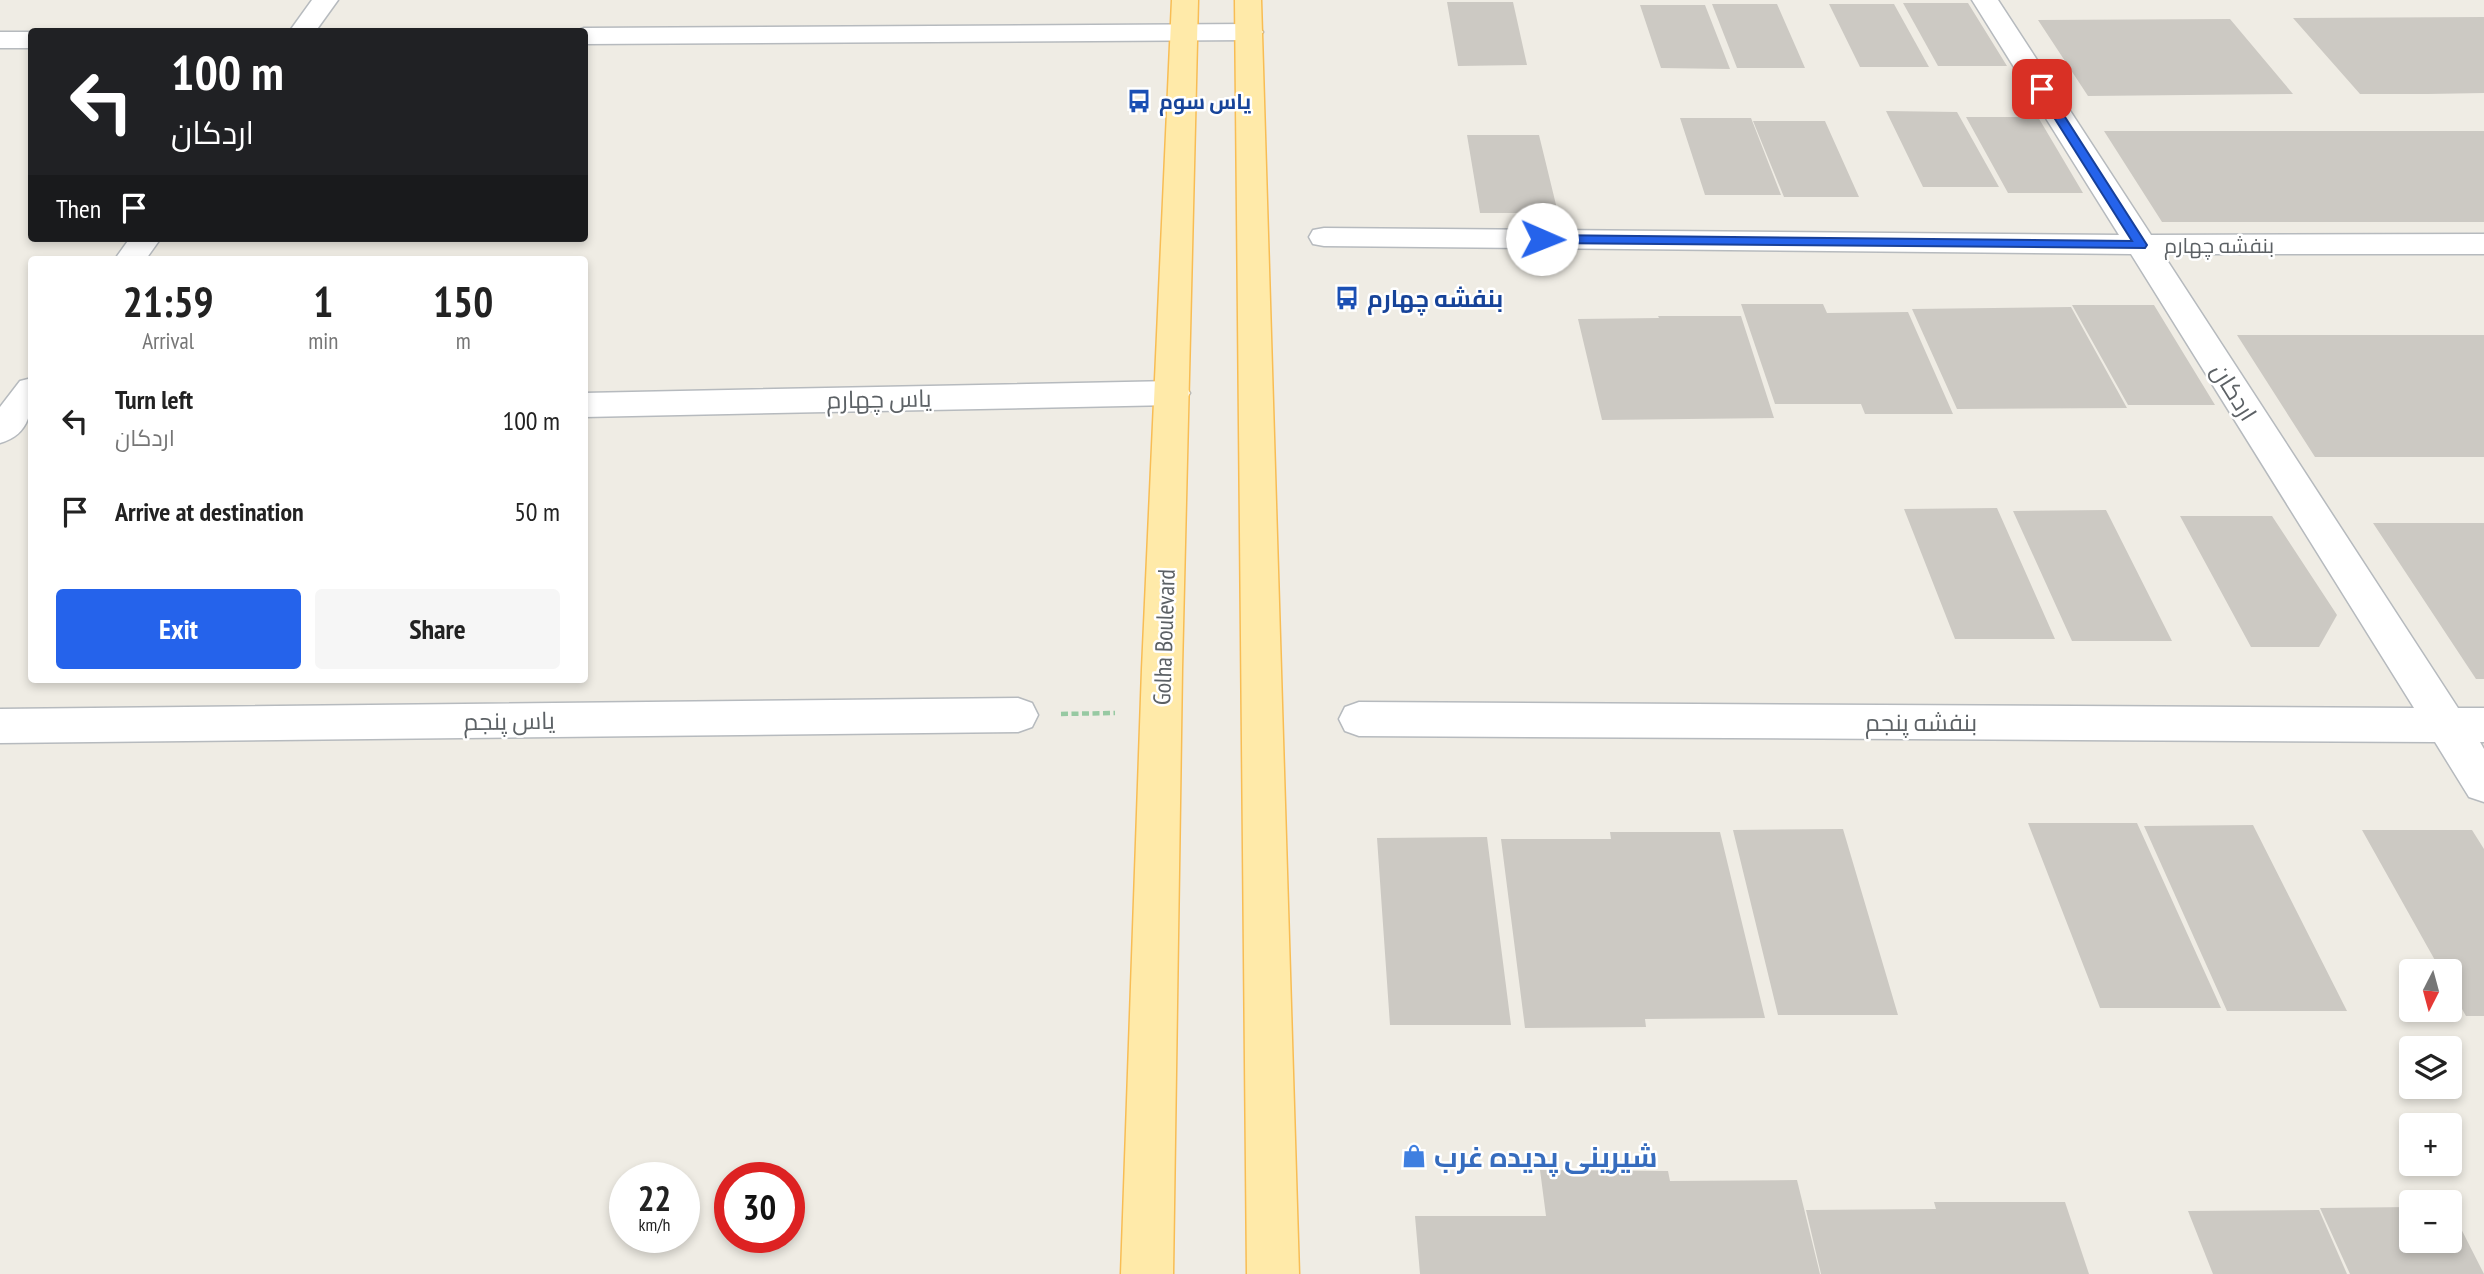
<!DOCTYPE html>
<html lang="en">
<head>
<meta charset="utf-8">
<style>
  :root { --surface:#fff; --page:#f6f6f6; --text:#222; --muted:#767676; --accent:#2563eb }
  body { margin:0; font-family:"PT Sans Narrow",Cairo,sans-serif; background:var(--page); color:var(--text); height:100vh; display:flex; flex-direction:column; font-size:26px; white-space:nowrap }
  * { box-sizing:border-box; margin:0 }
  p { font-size:23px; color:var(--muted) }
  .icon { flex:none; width:38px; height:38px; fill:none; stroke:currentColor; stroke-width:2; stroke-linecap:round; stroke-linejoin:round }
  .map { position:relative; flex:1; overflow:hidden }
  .sheet { position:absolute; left:28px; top:256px; width:560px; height:427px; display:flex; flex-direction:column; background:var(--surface); border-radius:7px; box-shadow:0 4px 10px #0003 }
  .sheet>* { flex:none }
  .guide { position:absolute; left:28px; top:28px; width:560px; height:214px; border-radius:7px; box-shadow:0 4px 10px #0003; background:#202124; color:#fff; overflow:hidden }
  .needle { width:46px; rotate:186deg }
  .fabs { position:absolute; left:2399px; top:959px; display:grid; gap:14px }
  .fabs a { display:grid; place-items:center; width:63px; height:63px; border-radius:7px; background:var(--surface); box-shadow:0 4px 10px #0003; font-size:35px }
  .speed { position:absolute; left:609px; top:1162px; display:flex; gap:14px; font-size:35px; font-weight:700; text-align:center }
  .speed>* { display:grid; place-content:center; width:91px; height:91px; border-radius:50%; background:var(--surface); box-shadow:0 4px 10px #0003; line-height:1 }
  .speed small { font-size:18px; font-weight:400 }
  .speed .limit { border:10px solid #d22; background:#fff; color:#111 }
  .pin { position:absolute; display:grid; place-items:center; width:60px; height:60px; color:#fff; margin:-30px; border-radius:14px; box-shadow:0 4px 10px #0006 }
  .me { position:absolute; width:77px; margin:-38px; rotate:91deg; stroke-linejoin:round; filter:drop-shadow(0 0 5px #0008) }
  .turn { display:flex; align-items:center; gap:24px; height:147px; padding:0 28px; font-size:32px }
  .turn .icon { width:91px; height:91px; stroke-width:2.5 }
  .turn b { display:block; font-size:49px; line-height:60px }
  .then { display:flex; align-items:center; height:66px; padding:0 28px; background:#0003; gap:14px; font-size:26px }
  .eta { display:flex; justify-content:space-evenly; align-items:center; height:119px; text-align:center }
  .eta b { font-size:42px; font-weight:800; line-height:49px }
  .primary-button { display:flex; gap:14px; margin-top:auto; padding:14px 28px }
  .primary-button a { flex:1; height:80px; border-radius:7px; background:var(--accent); color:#fff; font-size:28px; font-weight:800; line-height:80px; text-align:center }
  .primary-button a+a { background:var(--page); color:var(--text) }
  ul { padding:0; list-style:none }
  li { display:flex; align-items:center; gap:21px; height:91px; padding:0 28px }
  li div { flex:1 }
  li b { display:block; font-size:26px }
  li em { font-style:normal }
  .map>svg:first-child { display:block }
  .building { fill:#ccc9c3 }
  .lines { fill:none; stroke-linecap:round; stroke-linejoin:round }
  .minor-casing { stroke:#b6babe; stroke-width:3 }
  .major-casing { stroke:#f8bd54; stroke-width:3 }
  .path { stroke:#97c9a2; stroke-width:4.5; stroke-dasharray:7 3.5; stroke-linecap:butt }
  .minor { fill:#fff; fill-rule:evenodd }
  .major { fill:#ffeaa9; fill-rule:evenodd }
  .route { fill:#2563eb; stroke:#184099; stroke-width:2 }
  .labels { text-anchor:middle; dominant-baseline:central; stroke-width:5; stroke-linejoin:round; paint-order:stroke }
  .far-transit-label { font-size:21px; font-weight:bold; fill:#164399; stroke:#fff; text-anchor:start }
  .far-street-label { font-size:21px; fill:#5c6165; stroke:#fff }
  .transit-label { font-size:24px; font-weight:bold; fill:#164399; stroke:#fff; text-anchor:start }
  .street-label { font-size:24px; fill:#5c6165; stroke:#fff }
  .near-shop-label { font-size:28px; font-weight:bold; fill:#366cbe; stroke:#fff; text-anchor:start }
</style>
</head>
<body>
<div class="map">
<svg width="2484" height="1274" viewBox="0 0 2484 1274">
  <rect width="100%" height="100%" fill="#efece4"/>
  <!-- building -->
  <path class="building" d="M1447,2H1513L1527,65L1458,66Z
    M1903,3H1968L2007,66H1938Z
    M1712,4H1777L1805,68H1737Z
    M1829,4H1894L1929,67H1860Z
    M1640,5H1705L1730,69L1661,68Z
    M2484,17V93L2428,94H2360L2293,18Z
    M2230,19L2293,94L2088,96L2038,20Z
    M1886,111L1957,112L1999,187H1923Z
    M1966,117H2038L2083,193H2008Z
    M1680,118H1751L1781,195H1705Z
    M1753,121H1825L1859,197H1784Z
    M2104,131H2484V222H2162Z
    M1467,135H1539L1558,213H1480Z
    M1741,304H1823L1827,313L1908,312L1953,414H1865L1861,404H1775Z
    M2072,305H2154L2215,405H2128Z
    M2071,307L2127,408L1957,409L1912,309Z
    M1658,316H1741L1774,418L1602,420L1578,319L1659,318Z
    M2237,335H2484V457H2315Z
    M1997,508L2055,639H1955L1904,509Z
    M2106,510L2172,641H2072L2013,511Z
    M2180,516H2272L2337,615L2319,647H2251Z
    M2373,523H2484V679H2476Z
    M2028,823H2137L2221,1008H2100Z
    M2253,825L2347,1011H2227L2144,826Z
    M1843,829L1898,1015H1778L1733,830Z
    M2362,830H2472L2484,849V1016H2466L2450,988V971H2441Z
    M1610,832H1720L1765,1018L1645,1019L1646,1027L1525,1028L1501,839H1611Z
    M1487,837L1511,1025H1390L1377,838Z
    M1540,1170L1668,1171L1670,1181L1797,1180L1820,1274H1420L1415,1216H1546Z
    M1934,1202H2065L2089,1274H1821L1806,1210L1936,1209Z
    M2412,1207V1241H2450V1207L2484,1274H2350L2320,1208Z
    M2319,1210L2347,1274H2213L2188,1211Z"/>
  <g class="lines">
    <!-- minor casing -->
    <g class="minor-casing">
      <path id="minor" d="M312,0H338L315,32H289Z
        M1972,0H1998L2151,235L2484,234V254H2163L2458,708H2484V742H2480L2484,749V802L2469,797L2435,742L1359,736L1345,731L1339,719L1345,707L1359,702L2414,708L2131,254L1324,246L1313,244L1309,237L1313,230L1324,228L2119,235Z
        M1250,24L1259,27L1263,32L1259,37L1250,40L584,44V32H574L584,28Z
        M0,32H32V48H0Z
        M130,238H161L146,259H115Z
        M32,378C32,406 33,434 0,443V407L20,381Z
        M1173,381L1185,385L1190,393L1185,401L1173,405L584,417V393Z
        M1018,698L1032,703L1038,715L1032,727L1018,732L0,743V709Z"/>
    </g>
    <!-- major casing -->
    <g class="major-casing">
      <path id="major" d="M1172,0H1198L1182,669L1173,1274H1121L1142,669Z
        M1235,0H1261L1299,1274H1247Z"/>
    </g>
    <!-- path -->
    <path class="path" d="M1061,714L1115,713"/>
    <!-- minor -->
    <use href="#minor" class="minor"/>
    <!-- major -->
    <use href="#major" class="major"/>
  </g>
  <!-- route -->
  <path class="route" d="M2042,86L2047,89L2147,245L2145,248L1542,243L1536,239L1542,235L2132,241L2036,89Z"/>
  <!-- icons -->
  <defs>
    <g id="bus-bare" transform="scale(1.89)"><path d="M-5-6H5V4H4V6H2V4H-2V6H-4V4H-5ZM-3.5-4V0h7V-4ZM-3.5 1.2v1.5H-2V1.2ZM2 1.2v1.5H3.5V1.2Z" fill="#1a4fb4" stroke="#fff" stroke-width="2.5" paint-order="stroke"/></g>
    <g id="shop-bare" transform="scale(1.89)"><path d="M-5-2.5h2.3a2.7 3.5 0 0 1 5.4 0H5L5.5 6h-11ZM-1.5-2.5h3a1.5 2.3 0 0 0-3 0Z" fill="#3f7fe0" stroke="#fff" stroke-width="2.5" paint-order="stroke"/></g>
  </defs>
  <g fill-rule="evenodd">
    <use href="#bus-bare" x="1139" y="101"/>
    <use href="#bus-bare" x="1347" y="298"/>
    <use href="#shop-bare" x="1414" y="1156"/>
  </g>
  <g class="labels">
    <!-- far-transit labels -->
    <g class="far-transit-label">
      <text x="1159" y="101">یاس سوم</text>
    </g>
    <!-- far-street labels -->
    <g class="far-street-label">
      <text x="2219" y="245">بنفشه چهارم</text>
    </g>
    <!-- transit labels -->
    <g class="transit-label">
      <text x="1367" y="298">بنفشه چهارم</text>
    </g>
    <!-- street labels -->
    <g class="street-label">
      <text transform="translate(2234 392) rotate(58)">اردکان</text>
      <text transform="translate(879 399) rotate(-1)">یاس چهارم</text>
      <text transform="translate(1164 637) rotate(-88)">Golha Boulevard</text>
      <text transform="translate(509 721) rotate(-1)">یاس پنجم</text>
      <text x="1921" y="722">بنفشه پنجم</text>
    </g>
    <!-- near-shop labels -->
    <g class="near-shop-label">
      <text x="1434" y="1156">شیرینی پدیده غرب</text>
    </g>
  </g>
</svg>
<div class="fabs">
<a><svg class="needle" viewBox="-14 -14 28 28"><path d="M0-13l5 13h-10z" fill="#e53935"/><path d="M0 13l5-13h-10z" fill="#767676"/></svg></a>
<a><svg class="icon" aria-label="layers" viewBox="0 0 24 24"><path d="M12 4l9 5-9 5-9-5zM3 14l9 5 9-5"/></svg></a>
<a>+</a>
<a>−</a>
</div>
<div class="speed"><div>22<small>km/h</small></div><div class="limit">30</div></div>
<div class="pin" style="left:2042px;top:89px;background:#d93025"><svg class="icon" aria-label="arrive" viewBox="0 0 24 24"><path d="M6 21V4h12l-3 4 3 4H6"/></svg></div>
<svg class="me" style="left:1542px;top:239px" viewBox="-20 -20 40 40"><circle r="19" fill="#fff"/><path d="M0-13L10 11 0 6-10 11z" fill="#2563eb"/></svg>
<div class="guide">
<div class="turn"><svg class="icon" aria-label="left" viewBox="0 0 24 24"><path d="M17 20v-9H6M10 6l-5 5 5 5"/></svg><div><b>100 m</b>اردکان</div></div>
<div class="then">Then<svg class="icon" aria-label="arrive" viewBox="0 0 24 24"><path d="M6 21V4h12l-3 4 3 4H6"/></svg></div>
</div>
<section class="sheet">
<div class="eta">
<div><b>21:59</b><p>Arrival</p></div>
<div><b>1</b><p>min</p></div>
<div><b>150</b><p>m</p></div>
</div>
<ul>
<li><svg class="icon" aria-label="left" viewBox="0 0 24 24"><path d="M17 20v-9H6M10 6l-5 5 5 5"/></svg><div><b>Turn left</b><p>اردکان</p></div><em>100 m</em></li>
<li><svg class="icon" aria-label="arrive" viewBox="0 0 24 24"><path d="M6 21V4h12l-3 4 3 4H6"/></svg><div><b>Arrive at destination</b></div><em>50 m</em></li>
</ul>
<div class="primary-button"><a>Exit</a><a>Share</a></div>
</section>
</div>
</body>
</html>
